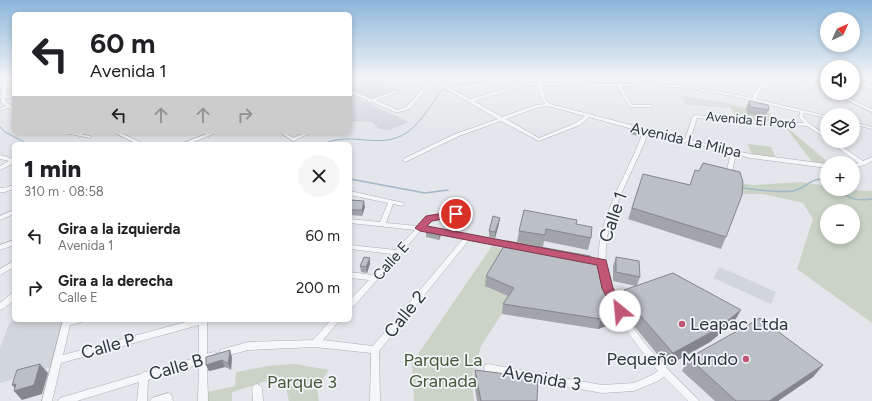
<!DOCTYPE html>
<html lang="es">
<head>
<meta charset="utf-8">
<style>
  :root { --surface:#fff; --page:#f6f6f6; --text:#202124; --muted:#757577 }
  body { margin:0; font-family:Figtree,sans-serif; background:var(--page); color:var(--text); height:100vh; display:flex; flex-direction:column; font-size:15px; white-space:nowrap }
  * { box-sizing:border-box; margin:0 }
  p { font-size:13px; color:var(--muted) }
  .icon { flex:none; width:22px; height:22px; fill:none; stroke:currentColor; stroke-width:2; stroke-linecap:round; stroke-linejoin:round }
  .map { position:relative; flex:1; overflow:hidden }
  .drawer { position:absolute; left:12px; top:142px; width:340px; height:180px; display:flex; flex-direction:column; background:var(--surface); border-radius:6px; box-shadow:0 2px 6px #0003 }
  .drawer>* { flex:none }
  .guide { position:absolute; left:12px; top:12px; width:340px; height:122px; border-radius:6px; box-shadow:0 2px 6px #0003; background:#fff; color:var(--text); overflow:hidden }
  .needle { width:26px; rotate:45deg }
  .controls { position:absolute; left:820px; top:12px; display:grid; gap:8px }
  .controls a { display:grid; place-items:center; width:40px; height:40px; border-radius:50%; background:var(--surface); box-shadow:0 2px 6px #0003; font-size:20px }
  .pin { position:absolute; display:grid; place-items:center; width:34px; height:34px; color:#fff; margin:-17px; border:2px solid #fff; border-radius:50%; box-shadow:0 1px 4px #0007 }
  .me { position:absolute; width:44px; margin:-22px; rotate:332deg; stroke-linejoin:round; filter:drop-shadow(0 0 3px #0008) }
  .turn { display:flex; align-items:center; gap:14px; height:84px; padding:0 12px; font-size:18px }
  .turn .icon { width:52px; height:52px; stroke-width:2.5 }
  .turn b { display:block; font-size:28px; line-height:34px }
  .lanes { display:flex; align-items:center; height:38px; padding:0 12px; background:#0003; justify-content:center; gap:20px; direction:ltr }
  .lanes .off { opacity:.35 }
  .round { display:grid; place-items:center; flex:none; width:42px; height:42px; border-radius:21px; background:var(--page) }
  .headline { display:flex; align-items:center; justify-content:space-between; height:68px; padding:0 12px }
  h1 { font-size:24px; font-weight:800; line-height:30px }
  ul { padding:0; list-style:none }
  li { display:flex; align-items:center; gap:12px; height:52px; padding:0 12px }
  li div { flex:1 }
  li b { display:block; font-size:15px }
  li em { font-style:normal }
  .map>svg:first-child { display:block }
  .built { fill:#d1d6db }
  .green { fill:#cad3c5; fill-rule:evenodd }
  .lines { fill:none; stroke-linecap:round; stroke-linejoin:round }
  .stream-far1 { stroke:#a2b8c6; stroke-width:1 }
  .stream { stroke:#a2b8c6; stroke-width:1.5 }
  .street-casing { stroke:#a8aeb4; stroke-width:1 }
  .street { fill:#f5f7f8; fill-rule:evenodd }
  .wall { fill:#a1a5aa }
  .shaded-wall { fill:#83868b }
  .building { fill:#bbc0c6; stroke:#83868b }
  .route { fill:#c15675; stroke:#7d384c }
  .poi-dot { fill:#c15675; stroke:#f2f5f7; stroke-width:1.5 }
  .labels { text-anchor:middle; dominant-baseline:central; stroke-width:3.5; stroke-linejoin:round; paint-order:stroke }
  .far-street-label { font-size:13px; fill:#2c3640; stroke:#f2f5f7 }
  .street-label { font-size:15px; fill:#2c3640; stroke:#f2f5f7 }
  .near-street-label { font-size:18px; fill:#2c3640; stroke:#f2f5f7 }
  .near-poi-label { font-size:18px; fill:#2c3640; stroke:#f2f5f7; text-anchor:start }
  .near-park-label { font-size:18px; fill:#465a3b; stroke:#f2f5f7 }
</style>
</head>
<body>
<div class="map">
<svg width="872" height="401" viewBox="0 0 872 401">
  <rect width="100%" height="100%" fill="#e3e6ea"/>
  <!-- built -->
  <path class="built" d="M586,78H656L655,85L589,84Z
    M371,79L397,90L371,99L350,89V86Z
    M350,94L409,122L389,130L379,129L372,122L352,121L350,120Z
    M680,96L726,103L730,108L686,105Z
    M720,267L776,292L771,304L713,278Z
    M14,319L67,320L55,366L0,383V348L9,324Z"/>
  <!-- green -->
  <path class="green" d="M728,104L770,113L774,122L737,118Z
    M784,125L829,163H813Z
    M748,144L771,147L776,158L752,155Z
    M801,182L827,186V189L872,191V323L797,269L813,219L803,203L763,194H738L735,183L754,185ZM827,211H853V237H827Z
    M492,246L506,250L512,298L481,346L471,380L474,401H414L412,363Z
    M294,364L329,370L317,387L319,401H289L283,376L232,392V401H208V392L235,386L236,372L268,366Z"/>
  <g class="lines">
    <!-- stream-far1 -->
    <path class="stream-far1" d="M0,127L5,132L28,144
      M323,144C350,132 371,146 396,138C413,133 425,114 435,100C437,97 438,92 442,90C456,81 475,87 489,78"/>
    <!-- stream -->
    <path class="stream" d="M350,179L425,193L448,190
      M743,188C759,190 777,193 793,191C806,188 812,176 827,180
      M840,189C848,200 859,201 872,199"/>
    <!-- street casing -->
    <g class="street-casing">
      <path id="street" d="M3,78H7L6,95H14V97L5,98V101L14,108V111L9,108L0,110V108L6,106L1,102V98H0V96H1Z
        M367,78H374L350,85V83Z
        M536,78H540L541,83L680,85L733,94L752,98L763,78H767L756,99L827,116V118L804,113L803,117L810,124L827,136V139L807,126L783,125L697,118L690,140L750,154L827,164V168L750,158L736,154L731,177L728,179L725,177L731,153L648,133C636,166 613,203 607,238C596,301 656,358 697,398L699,401H688L664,377L658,381L634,391L602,393L488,372L485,371L484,368L485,365L488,364L602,385L634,383L652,375L658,371C634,342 608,310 601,272C600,268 599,264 599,260C598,248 601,235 604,224C614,192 632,163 643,132L589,117L580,125L539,141L501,121L459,136L405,162L402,160L403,159L455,134L498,119L439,85L428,87L410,109L399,112H395L372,102H368V100L350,93V90L372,99L397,90H399V92L376,100L397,110L406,107L426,85H427L441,83L470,99L525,83H537ZM525,85H538L541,99L545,104L536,105L502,117L474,101ZM542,85L617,86L629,106L631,107H652L654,106L652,105H632L621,86L680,87L733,96L800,112L799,117L804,123H783L695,115L693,116L685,139L550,104L545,99ZM548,106L585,116L576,123L539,138L506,119L539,107Z
        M797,78H804L808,80L827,78V80L812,81L827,88V91L808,82Z
        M853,78L872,86V89L853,81Z
        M832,93H837L872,109V112Z
        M853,122L872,127V129L853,124Z
        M63,132H72L90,136L92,137L90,138L65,133Z
        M113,132H119L144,144H137Z
        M212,132H219L188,144H180Z
        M279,132H284L293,138L307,132H313L293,141Z
        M828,141H834L863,161L872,157V161L865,165L853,168V164L859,163Z
        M0,155L14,159V163L0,170V166L9,161L0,159Z
        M14,185V189L5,192H0V188H4Z
        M350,191L404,203L405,204L402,206L393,204L386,223L418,226L427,217L456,212L459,214L458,215L431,220L425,227L512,244H514L515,246L514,248H512L469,240L379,351L380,401H370L371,353L315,347L248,350L223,357L220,356L219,353L220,350L248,342L313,340L331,320H340L323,340L373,346L463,239L421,230L402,252L401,255H399L379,277V280H377L353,307L350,308V300L369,280L350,278V272L373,275L392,254L350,249V245L396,250L415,230L350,223V219L380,222L388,203L350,195Z
        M14,210V214L0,220V216Z
        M14,240V245L0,250V245Z
        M12,262H14V267L0,275V269Z
        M14,293V300L3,309L0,310V303L11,294Z
        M63,320H83L82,322L70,325L63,355L193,320H209L207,323V354L214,352L217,353L218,356L217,359L207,362L208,401H198L199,364L148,380L147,401H137L139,382L77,401H58L60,398L63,397L141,374L144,372H145L199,357V325L61,363L52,401H42Z
        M257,384L260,385L262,388L263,401H253L252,388L254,385Z
        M168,393L171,394L173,401H150L152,398Z"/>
    </g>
    <!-- street -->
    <use href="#street" class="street"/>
  </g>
  <!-- wall -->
  <path class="wall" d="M749,101L769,110L765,117L747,114L746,108Z
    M642,128L640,136L629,134L631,129Z
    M643,174L690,185L726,237L721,249L628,219Z
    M350,200L365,207L362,216L350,215Z
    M499,224L495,238L489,237V231Z
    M576,224L591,238L588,250L544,241L543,247L517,242L519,231Z
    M441,229V235L439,240L426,237V231Z
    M616,257L640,277L637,285L734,322L710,342L667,366L634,326L620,302L624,290L636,286L613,281V266Z
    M370,264L367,273L361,272L360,266Z
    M486,276L602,279L617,322L598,329L502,314L503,304L508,296L485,286Z
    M232,357L231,370L225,367L209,371L206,365Z
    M689,358L823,365L813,377L778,401H715L682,371Z
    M475,370L537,401H477L474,382Z"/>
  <!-- shaded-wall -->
  <path class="shaded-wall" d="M364,201L365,207L362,216V210Z
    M500,218L499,224L495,238V232Z
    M441,229V235L439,240V234Z
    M370,258V264L367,273L366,267Z
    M741,310L734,322L710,342L667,366L673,353Z
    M620,312L617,322L598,329L601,319Z
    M230,350L232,357L231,370L228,364Z
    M222,360L225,367L209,371L206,365Z
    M40,364L48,373L42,394L22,400L14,391L17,390L12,385L16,384Z
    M823,365L813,377L778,401H769Z"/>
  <!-- building -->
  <path class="building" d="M749,101L768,105L769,110L750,107Z
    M633,125L642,128L641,131L631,129Z
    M703,163L740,172L743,182L742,195L726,237L632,208L643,174L690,185L695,170L699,171Z
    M350,200L364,201L362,210H350Z
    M524,210L577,220L576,224L592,227L591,238L546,229L545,235L519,231Z
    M493,216L500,218L495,232L489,231Z
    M428,227L441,229L439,234L426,231Z
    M507,241L590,256L597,262L602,279L620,312L601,319L503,304L514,288L486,276Z
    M364,257L370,258L366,267L360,266Z
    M616,257L639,261L640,277L616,272Z
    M673,273L741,310L717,329L673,353L639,314L624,290Z
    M760,318L823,365L769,401H736L689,358Z
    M230,350L228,364L222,360L206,365V357Z
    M40,364L34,385L14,391L16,384L12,385L17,370Z
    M475,370L538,378L537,401H481Z"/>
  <!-- sky -->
  <linearGradient id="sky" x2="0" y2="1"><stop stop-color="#8cb6da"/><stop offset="0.58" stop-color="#f2f4f6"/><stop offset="1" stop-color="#f2f4f6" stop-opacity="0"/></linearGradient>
  <rect width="872" height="134" fill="url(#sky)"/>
  <!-- route -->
  <path class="route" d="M456,211L461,214L459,216L432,221L427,226L606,260L613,288L626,311L625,315H616L602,288L597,265L420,231L415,228L426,216Z"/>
  <!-- markers -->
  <g class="poi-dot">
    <circle cx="682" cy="324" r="4"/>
    <circle cx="746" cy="359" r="4"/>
  </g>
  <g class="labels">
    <!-- far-street labels -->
    <g class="far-street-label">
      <text transform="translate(751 120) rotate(5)">Avenida El Poró</text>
    </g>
    <!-- street labels -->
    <g class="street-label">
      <text transform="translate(686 140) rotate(13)">Avenida La Milpa</text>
      <text transform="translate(391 261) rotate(-48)">Calle E</text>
    </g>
    <!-- near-street labels -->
    <g class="near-street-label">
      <text transform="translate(613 217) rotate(-71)">Calle 1</text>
      <text transform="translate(405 314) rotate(-51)">Calle 2</text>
      <text transform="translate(108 346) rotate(-15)">Calle P</text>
      <text transform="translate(176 367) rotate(-16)">Calle B</text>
      <text transform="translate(542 378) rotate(10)">Avenida 3</text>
    </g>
    <!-- near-poi labels -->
    <g class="near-poi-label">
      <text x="690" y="324">Leapac Ltda</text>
      <text x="738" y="359" text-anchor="end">Pequeño Mundo</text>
    </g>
    <!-- near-park labels -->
    <g class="near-park-label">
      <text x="443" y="360">Parque La<tspan x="443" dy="21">Granada</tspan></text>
      <text x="302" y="382">Parque 3</text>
    </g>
  </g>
</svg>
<div class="controls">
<a><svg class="needle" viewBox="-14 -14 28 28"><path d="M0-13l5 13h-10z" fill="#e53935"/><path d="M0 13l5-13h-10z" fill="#757577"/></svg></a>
<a><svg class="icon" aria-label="sound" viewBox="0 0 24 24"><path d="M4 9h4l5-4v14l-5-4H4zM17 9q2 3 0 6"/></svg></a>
<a><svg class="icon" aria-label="layers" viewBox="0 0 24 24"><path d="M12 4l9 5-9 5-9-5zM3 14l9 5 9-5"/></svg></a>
<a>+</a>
<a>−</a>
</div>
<div class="pin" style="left:456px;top:214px;background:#d93025"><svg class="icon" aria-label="arrive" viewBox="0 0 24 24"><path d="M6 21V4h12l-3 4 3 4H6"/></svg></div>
<svg class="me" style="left:620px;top:311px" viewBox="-20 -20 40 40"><circle r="19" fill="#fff"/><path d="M0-13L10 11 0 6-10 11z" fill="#c15675"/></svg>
<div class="guide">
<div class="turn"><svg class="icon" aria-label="left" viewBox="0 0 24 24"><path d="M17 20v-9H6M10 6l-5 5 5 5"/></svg><div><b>60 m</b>Avenida 1</div></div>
<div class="lanes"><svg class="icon" aria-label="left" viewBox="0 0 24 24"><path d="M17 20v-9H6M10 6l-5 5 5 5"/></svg><svg class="icon off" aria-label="ahead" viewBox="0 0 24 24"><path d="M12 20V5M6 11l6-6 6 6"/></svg><svg class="icon off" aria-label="ahead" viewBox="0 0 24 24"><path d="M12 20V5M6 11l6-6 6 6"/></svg><svg class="icon off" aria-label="right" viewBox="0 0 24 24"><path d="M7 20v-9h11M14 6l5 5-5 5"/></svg></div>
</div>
<section class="drawer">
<div class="headline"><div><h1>1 min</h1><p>310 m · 08:58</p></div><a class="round"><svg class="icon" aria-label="close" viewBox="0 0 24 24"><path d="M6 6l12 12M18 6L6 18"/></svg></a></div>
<ul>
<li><svg class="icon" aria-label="left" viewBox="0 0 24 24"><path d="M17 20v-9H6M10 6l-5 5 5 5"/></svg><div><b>Gira a la izquierda</b><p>Avenida 1</p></div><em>60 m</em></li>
<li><svg class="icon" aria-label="right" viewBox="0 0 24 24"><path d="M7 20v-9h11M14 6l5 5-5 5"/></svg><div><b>Gira a la derecha</b><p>Calle E</p></div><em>200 m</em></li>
</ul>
</section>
</div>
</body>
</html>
